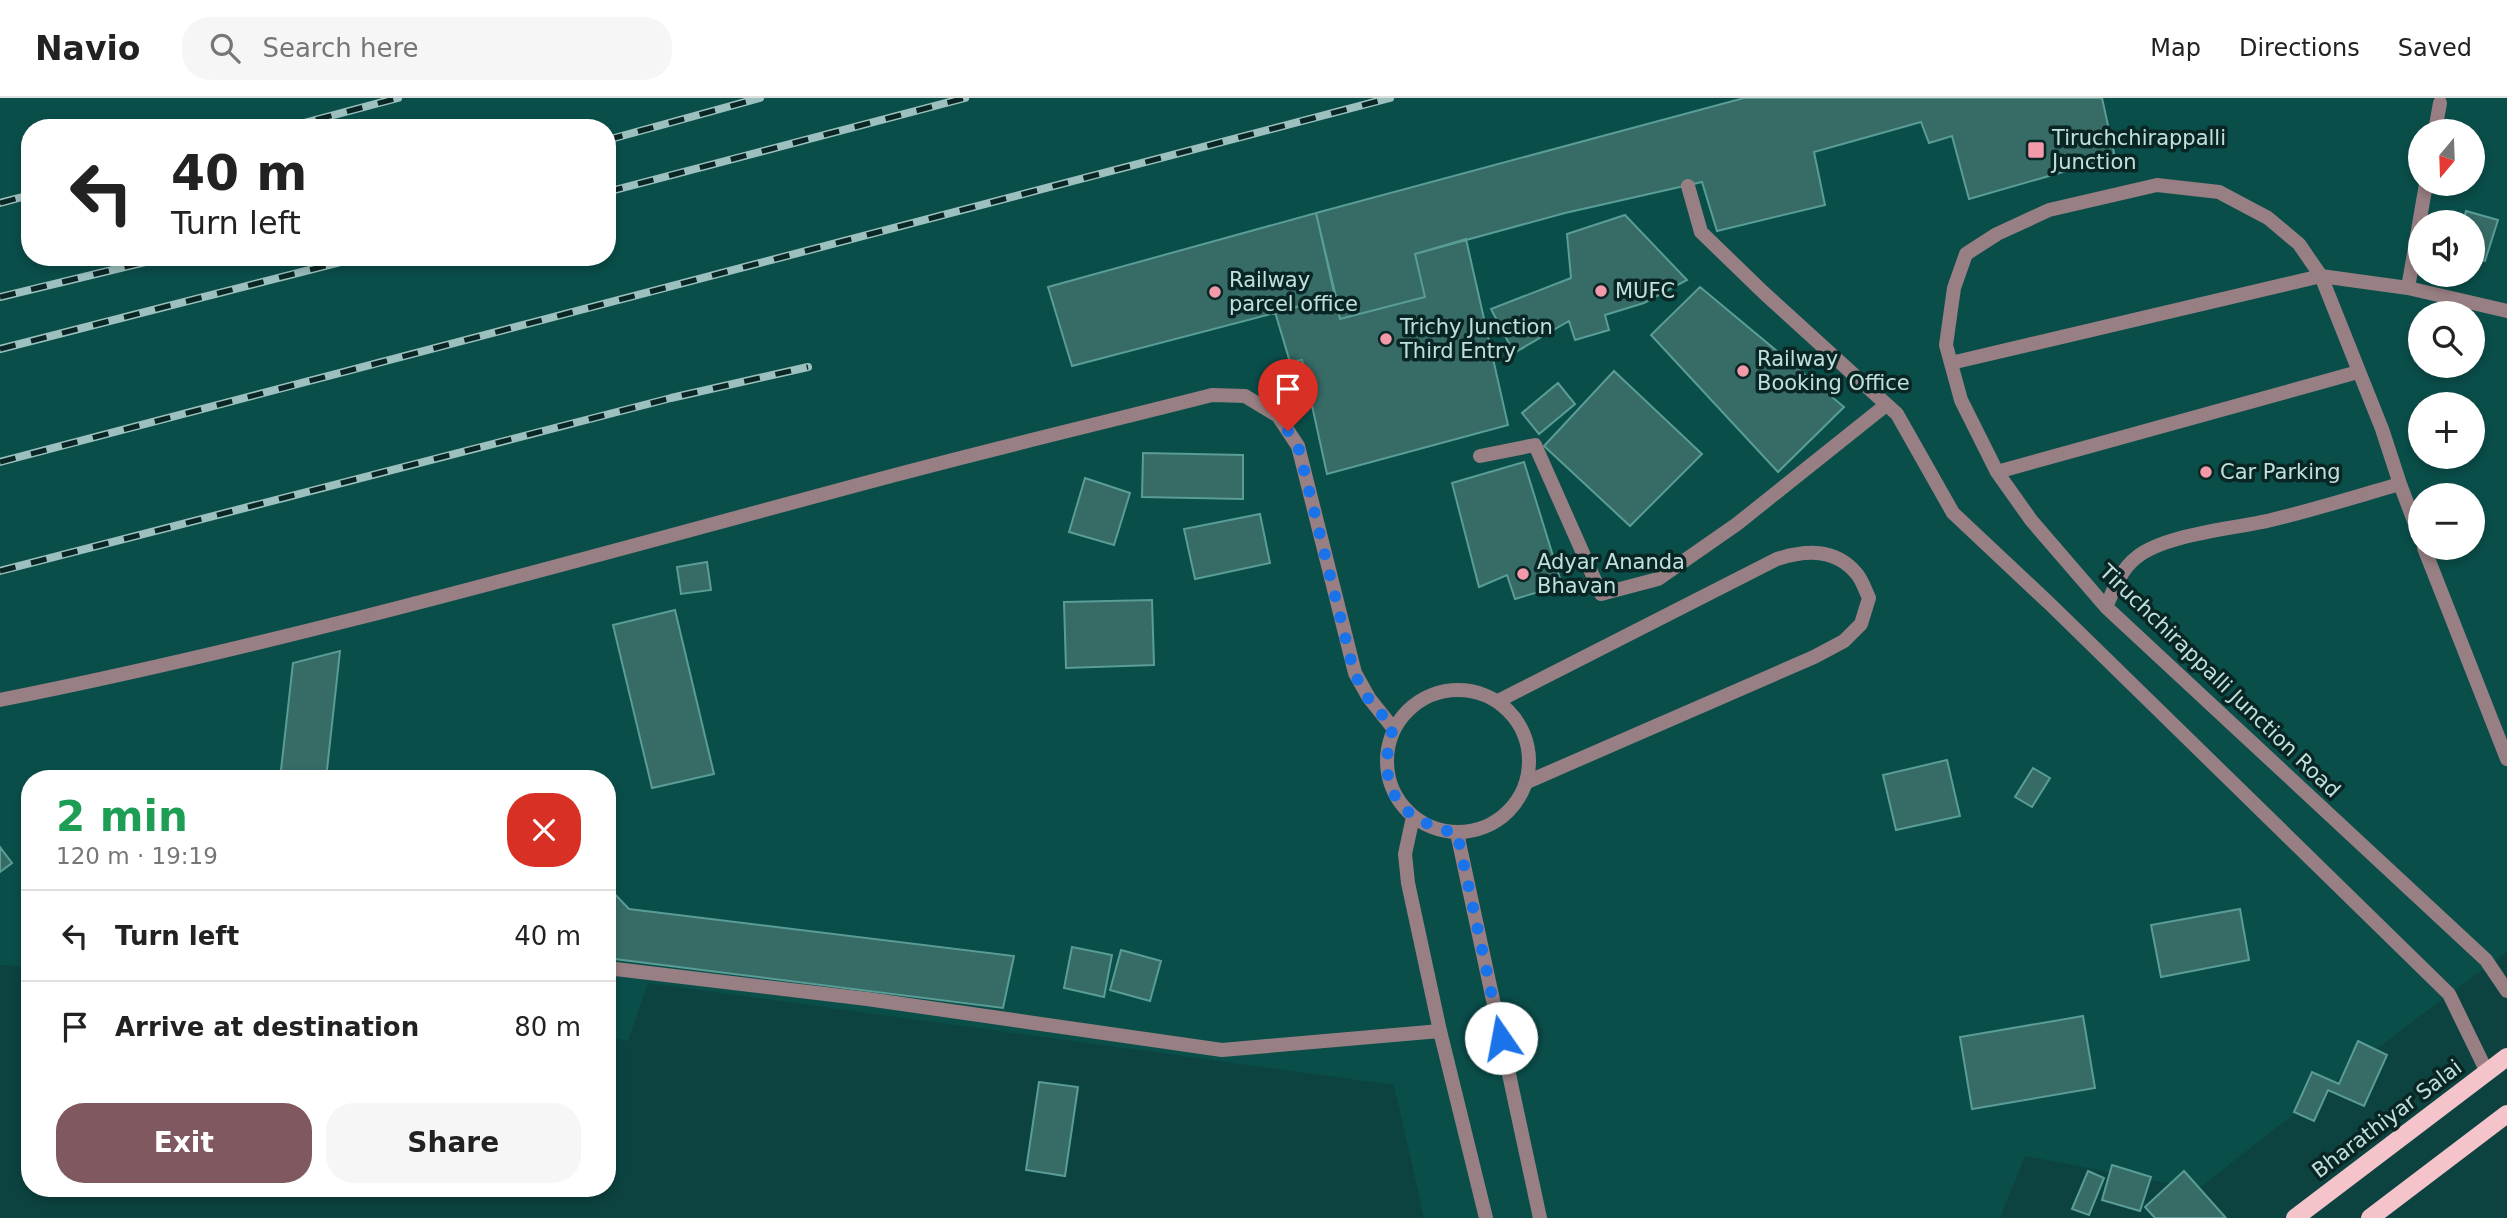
<!DOCTYPE html>
<html lang="en">
<head>
<meta charset="utf-8">
<style>
  :root { --surface:#fff; --page:#f6f6f6; --text:#222; --muted:#767676; --line:#e0e0e0; --accent:#80585f }
  body { margin:0; font-family:"DejaVu Sans",sans-serif; background:var(--page); color:var(--text); height:100vh; display:flex; flex-direction:column; font-size:26px; white-space:nowrap }
  * { box-sizing:border-box; margin:0 }
  p { font-size:23px; color:var(--muted) }
  .icon { flex:none; width:38px; height:38px; fill:none; stroke:currentColor; stroke-width:2; stroke-linecap:round; stroke-linejoin:round }
  .map { position:relative; flex:1; overflow:hidden }
  .panel { position:absolute; left:21px; top:672px; width:595px; height:427px; display:flex; flex-direction:column; background:var(--surface); border-radius:28px; box-shadow:0 4px 10px #0003 }
  .panel>* { flex:none }
  .top-card { position:absolute; left:21px; top:21px; width:595px; height:147px; border-radius:28px; box-shadow:0 4px 10px #0003; background:#fff; color:var(--text); overflow:hidden }
  .needle { width:46px; rotate:199deg }
  .tools { position:absolute; left:2408px; top:21px; display:grid; gap:14px }
  .tools a { display:grid; place-items:center; width:77px; height:77px; border-radius:50%; background:var(--surface); box-shadow:0 4px 10px #0003; font-size:35px }
  .pin { position:absolute; display:grid; place-items:center; width:60px; height:60px; color:#fff; margin:-72px -30px; border-radius:50% 50% 50% 0; rotate:-45deg; box-shadow:0 0 7px #0007 }
  .pin .icon { rotate:45deg }
  .me { position:absolute; width:77px; margin:-38px; rotate:348deg; stroke-linejoin:round; filter:drop-shadow(0 0 5px #0008) }
  .turn { display:flex; align-items:center; gap:24px; height:147px; padding:0 35px; font-size:32px }
  .turn .icon { width:91px; height:91px; stroke-width:2.5 }
  .turn b { display:block; font-size:49px; line-height:60px }
  .round { display:grid; place-items:center; flex:none; width:74px; height:74px; border-radius:28px; background:var(--page) }
  .head { display:flex; align-items:center; justify-content:space-between; height:119px; padding:0 35px }
  h1 { font-size:42px; font-weight:700; line-height:52px; color:#1e9e55 }
  .action { display:flex; gap:14px; margin-top:auto; padding:14px 35px }
  .action a { flex:1; height:80px; border-radius:28px; background:var(--accent); color:#fff; font-size:28px; font-weight:700; line-height:80px; text-align:center }
  .action a+a { background:var(--page); color:var(--text) }
  ul { padding:0; list-style:none }
  li { display:flex; align-items:center; gap:21px; height:91px; padding:0 35px; border-top:2px solid var(--line) }
  li div { flex:1 }
  li b { display:block; font-size:26px }
  li em { font-style:normal }
  header { display:flex; align-items:center; gap:42px; box-sizing:border-box; height:98px; padding:0 35px; background:var(--surface); border-bottom:2px solid var(--line) }
  header strong { font-size:33px }
  nav { display:flex; gap:38px; margin-inline-start:auto; font-size:24px }
  .search { width:490px; height:63px; background:var(--page); display:flex; align-items:center; gap:18px; box-sizing:border-box; padding:0 24px; border-radius:28px; color:var(--muted); font-size:26px }
  .map>svg:first-child { display:block }
  .built { fill:#0a4e4a; fill-rule:evenodd }
  .building { fill:#366b66; stroke:#5a9d97; stroke-width:2 }
  .lines { fill:none; stroke-linecap:round; stroke-linejoin:round }
  .lane { stroke:#987f83; stroke-width:14 }
  .street { stroke:#987f83; stroke-width:14 }
  .primary { stroke:#f5c3ca; stroke-width:18 }
  .rail-casing { stroke:#9cc0bd; stroke-width:8 }
  .rail { stroke:#0a2624; stroke-width:5; stroke-dasharray:16; stroke-linecap:butt }
  .route { stroke:#1a73e8; stroke-width:12; stroke-dasharray:0 21.6 }
  .poi-dot { fill:#f39aaa; stroke:#0a2624; stroke-width:2.5 }
  .labels { text-anchor:middle; dominant-baseline:central; stroke-width:7; stroke-linejoin:round; paint-order:stroke }
  .poi-label { font-size:21px; fill:#c0e0dd; stroke:#0a2624; text-anchor:start }
  .street-label { font-size:21px; fill:#c0e0dd; stroke:#0a2624 }
</style>
</head>
<body>
<header>
<strong>Navio</strong>
<div class="search"><svg class="icon" aria-label="search" viewBox="0 0 24 24"><circle cx="10" cy="10" r="6"/><path d="M15 15l6 6"/></svg>Search here</div>
<nav><a>Map</a><a>Directions</a><a>Saved</a></nav>
</header>
<div class="map">
<svg width="2507" height="1120" viewBox="0 0 2507 1120">
  <rect width="100%" height="100%" fill="#0c4340"/>
  <!-- built -->
  <path class="built" d="M0,0H2507V854L2409,926L2198,1091L2025,1058L2000,1120H1424L1394,987L648,885L628,943L607,939V681H30V869L0,867ZM30,30H607V159H30ZM2420,33H2473V86H2420ZM2420,124H2473V177H2420ZM2420,215H2473V268H2420ZM2420,306H2473V359H2420ZM2420,397H2473V450H2420Z"/>
  <!-- building -->
  <path class="building" d="M1744,0H2102L2115,59L1969,101L1952,38L1929,45L1921,24L1814,54L1825,107L1717,133L1702,84L1565,115L1415,156L1425,199L1340,221L1316,115Z
    M2466,113L2498,122L2485,163L2473,159V124H2463Z
    M1316,115L1336,199L1072,268L1048,189Z
    M1625,117L1687,182L1644,205L1605,217L1609,232L1575,242L1569,223L1514,255L1491,211L1571,180L1567,136Z
    M1466,141L1508,327L1327,376L1302,262L1290,264L1275,214L1336,199L1340,221L1425,199L1415,156Z
    M1700,189L1844,309L1778,374L1651,237Z
    M1614,273L1702,356L1630,428L1544,348Z
    M1558,285L1575,306L1539,336L1522,315Z
    M1143,355L1243,357V401L1142,399Z
    M1524,364L1562,487L1515,501L1507,477L1479,489L1452,385Z
    M1085,380L1130,395L1114,447L1069,434Z
    M1260,416L1270,465L1195,481L1184,431Z
    M707,464L711,492L681,496L677,469Z
    M1152,502L1154,567L1066,570L1064,504Z
    M675,512L714,676L652,690L613,527Z
    M340,553L326,681H280L293,565Z
    M1947,662L1960,718L1896,732L1883,677Z
    M2033,670L2050,680L2032,709L2015,699Z
    M0,749L12,765L0,774Z
    M607,788L629,811L1014,858L1003,910L607,860Z
    M2240,811L2249,862L2161,879L2151,827Z
    M1072,849L1112,857L1104,899L1064,890Z
    M1121,852L1161,863L1150,903L1110,892Z
    M2083,918L2095,990L1972,1011L1960,939Z
    M2358,943L2387,957L2364,1008L2328,992L2314,1023L2294,1014L2312,974L2339,986Z
    M1039,984L1078,989L1065,1078L1026,1072Z
    M2112,1067L2151,1079L2140,1113L2102,1102Z
    M2088,1073L2104,1080L2089,1117L2072,1111Z
    M2184,1073L2226,1120H2155L2145,1109Z"/>
  <g class="lines">
    <!-- lane -->
    <path class="lane" d="M2435,33L2440,5
      M2408,190L2507,213
      M1951,265L2321,178L2408,190L2426,86
      M1997,374L2358,274
      M2420,439L2400,386L2382,331L2321,178L2299,146L2268,120L2219,94L2157,87L2049,112L1997,136L1966,156L1954,190L1946,247L1961,302L1997,374L2031,422L2106,509L2486,862L2507,893
      M2424,450L2507,661
      M2106,509C2114,491 2121,471 2137,459C2166,436 2234,431 2271,422C2314,412 2357,398 2400,386
      M1498,603L1777,461C1806,452 1835,450 1856,475C1862,481 1865,492 1869,500L1861,526L1844,543L1814,559L1527,684"/>
    <!-- street -->
    <path class="street" d="M1688,88L1701,134L1764,195L1897,316L1953,415L2052,508L2449,896L2487,974
      M1480,358L1535,347L1601,496L1658,481L1737,426L1886,307
      M1387 663a71 71 0 1 1 142 0a71 71 0 1 1-142 0Z
      M0,602C302,542 598,456 895,377C1000,349 1106,324 1212,297L1245,298L1278,318L1298,348L1355,575L1369,600L1393,630
      M1413,719L1405,756L1408,785L1440,933L1486,1120
      M1457,735L1540,1120
      M607,870L867,901L1222,952L1440,933"/>
    <!-- primary -->
    <path class="primary" d="M2295,1120L2507,959
      M2370,1120L2507,1016"/>
    <!-- rail casing -->
    <g class="rail-casing">
      <path id="rail" d="M285,30L398,0
        M607,42L760,0
        M607,94L965,0
        M0,105L30,97
        M0,199L166,159
        M0,251L360,159
        M0,364L1390,0
        M0,473L671,300L808,269"/>
    </g>
    <!-- rail -->
    <use href="#rail" class="rail"/>
  </g>
  <g class="lines">
    <!-- route -->
    <path class="route" d="M1288,333L1298,348L1354,575L1368,600L1393,630C1375,688 1398,723 1457,735L1501,940"/>
  </g>
  <!-- markers -->
  <g class="poi-dot">
    <rect x="2027" y="43" width="18" height="18" rx="3.5"/>
    <circle cx="1601" cy="193" r="7"/>
    <circle cx="1215" cy="194" r="7"/>
    <circle cx="1386" cy="241" r="7"/>
    <circle cx="1743" cy="273" r="7"/>
    <circle cx="2206" cy="374" r="7"/>
    <circle cx="1523" cy="476" r="7"/>
  </g>
  <g class="labels">
    <!-- poi labels -->
    <g class="poi-label">
      <text x="2052" y="40">Tiruchchirappalli<tspan x="2052" dy="24">Junction</tspan></text>
      <text x="1229" y="182">Railway<tspan x="1229" dy="24">parcel office</tspan></text>
      <text x="1615" y="193">MUFC</text>
      <text x="1400" y="229">Trichy Junction<tspan x="1400" dy="24">Third Entry</tspan></text>
      <text x="1757" y="261">Railway<tspan x="1757" dy="24">Booking Office</tspan></text>
      <text x="2220" y="374">Car Parking</text>
      <text x="1537" y="464">Adyar Ananda<tspan x="1537" dy="24">Bhavan</tspan></text>
    </g>
    <!-- street labels -->
    <g class="street-label">
      <text transform="translate(2220 583) rotate(44)">Tiruchchirappalli Junction Road</text>
      <text transform="translate(2387 1021) rotate(-37)">Bharathiyar Salai</text>
    </g>
  </g>
</svg>
<div class="tools">
<a><svg class="needle" viewBox="-14 -14 28 28"><path d="M0-13l5 13h-10z" fill="#e53935"/><path d="M0 13l5-13h-10z" fill="#767676"/></svg></a>
<a><svg class="icon" aria-label="sound" viewBox="0 0 24 24"><path d="M4 9h4l5-4v14l-5-4H4zM17 9q2 3 0 6"/></svg></a>
<a><svg class="icon" aria-label="search" viewBox="0 0 24 24"><circle cx="10" cy="10" r="6"/><path d="M15 15l6 6"/></svg></a>
<a>+</a>
<a>−</a>
</div>
<div class="pin" style="left:1288px;top:333px;background:#d93025"><svg class="icon" aria-label="arrive" viewBox="0 0 24 24"><path d="M6 21V4h12l-3 4 3 4H6"/></svg></div>
<svg class="me" style="left:1501px;top:940px" viewBox="-20 -20 40 40"><circle r="19" fill="#fff"/><path d="M0-13L10 11 0 6-10 11z" fill="#1a73e8"/></svg>
<div class="top-card">
<div class="turn"><svg class="icon" aria-label="left" viewBox="0 0 24 24"><path d="M17 20v-9H6M10 6l-5 5 5 5"/></svg><div><b>40 m</b>Turn left</div></div>
</div>
<section class="panel">
<div class="head"><div><h1>2 min</h1><p>120 m · 19:19</p></div><a class="round" style="background:#d93025;color:#fff"><svg class="icon" aria-label="close" viewBox="0 0 24 24"><path d="M6 6l12 12M18 6L6 18"/></svg></a></div>
<ul>
<li><svg class="icon" aria-label="left" viewBox="0 0 24 24"><path d="M17 20v-9H6M10 6l-5 5 5 5"/></svg><div><b>Turn left</b></div><em>40 m</em></li>
<li><svg class="icon" aria-label="arrive" viewBox="0 0 24 24"><path d="M6 21V4h12l-3 4 3 4H6"/></svg><div><b>Arrive at destination</b></div><em>80 m</em></li>
</ul>
<div class="action"><a>Exit</a><a>Share</a></div>
</section>
</div>
</body>
</html>
